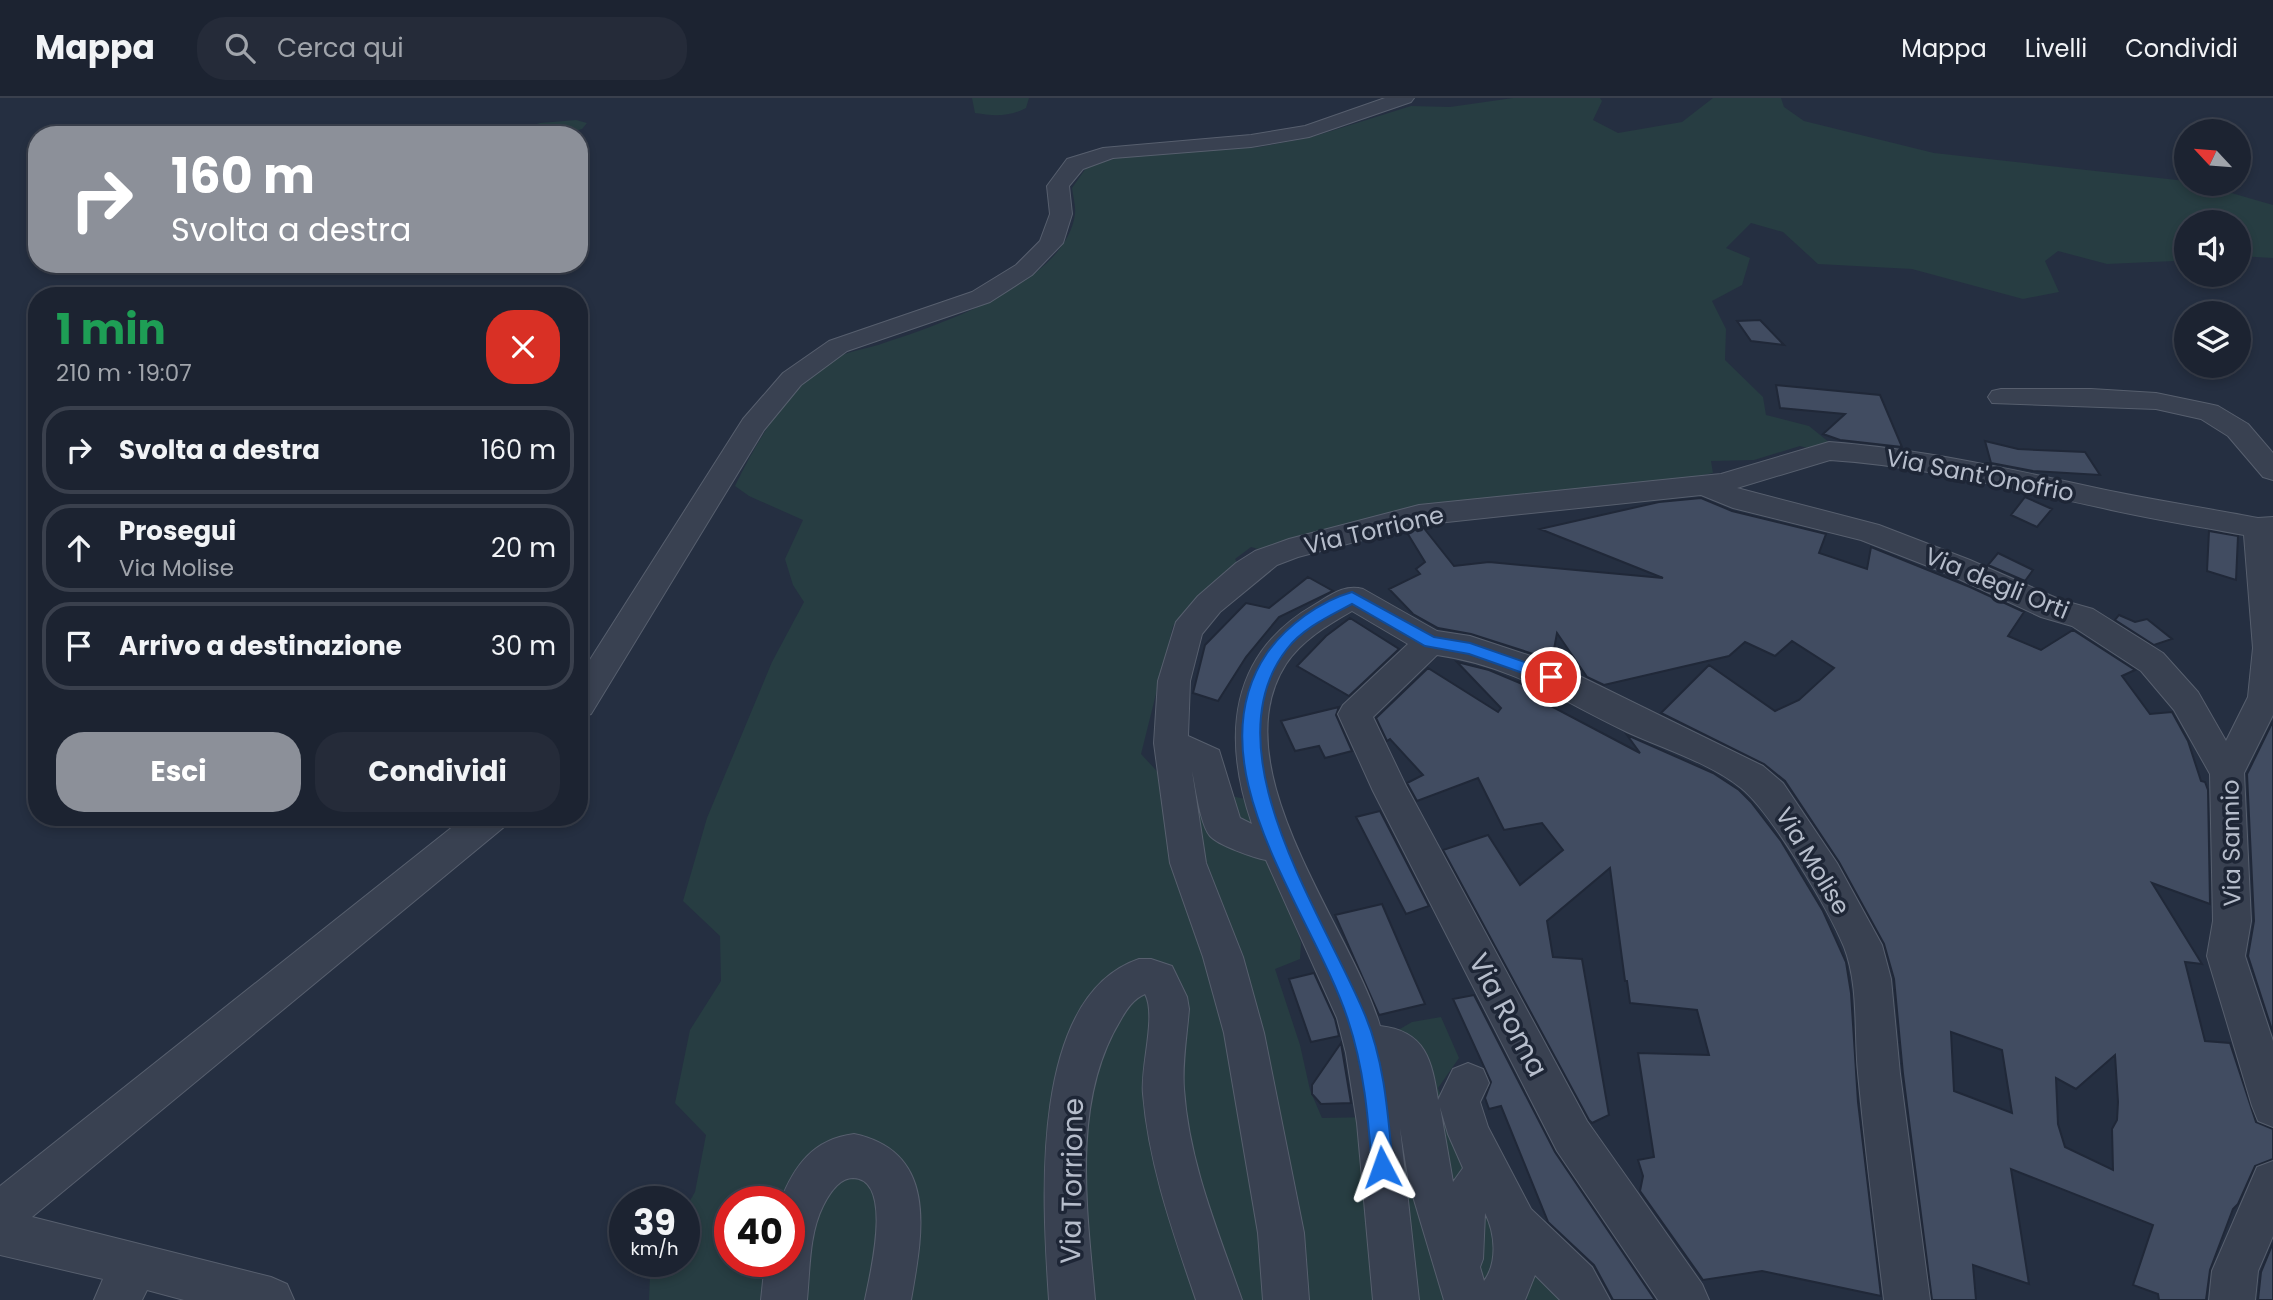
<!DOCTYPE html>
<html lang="it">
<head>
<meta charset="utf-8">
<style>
  :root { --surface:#1c2331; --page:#252b39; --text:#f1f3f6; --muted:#a0a4ab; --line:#3a404d; --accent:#8c9099 }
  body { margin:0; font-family:Poppins,sans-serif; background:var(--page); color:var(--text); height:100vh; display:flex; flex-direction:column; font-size:26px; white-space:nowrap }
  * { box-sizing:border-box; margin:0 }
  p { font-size:23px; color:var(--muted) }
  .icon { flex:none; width:38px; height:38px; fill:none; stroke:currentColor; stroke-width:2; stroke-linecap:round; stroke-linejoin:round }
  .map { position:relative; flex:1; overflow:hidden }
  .panel { position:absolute; left:28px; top:189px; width:560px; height:539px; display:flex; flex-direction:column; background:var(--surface); border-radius:28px; box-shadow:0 4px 10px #0003,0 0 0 2px var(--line) }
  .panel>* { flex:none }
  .banner { position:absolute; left:28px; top:28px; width:560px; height:147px; border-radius:28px; box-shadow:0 4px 10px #0003,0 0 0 2px var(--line); background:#8c9099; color:#fff; overflow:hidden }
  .needle { width:46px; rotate:296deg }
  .buttons { position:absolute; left:2174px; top:21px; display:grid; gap:14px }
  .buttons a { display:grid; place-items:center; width:77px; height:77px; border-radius:50%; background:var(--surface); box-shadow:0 4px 10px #0003,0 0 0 2px var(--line); font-size:35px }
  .speed { position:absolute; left:609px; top:1088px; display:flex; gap:14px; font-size:35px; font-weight:700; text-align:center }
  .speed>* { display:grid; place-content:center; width:91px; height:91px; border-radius:50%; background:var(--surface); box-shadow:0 4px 10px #0003,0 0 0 2px var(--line); line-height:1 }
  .speed small { font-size:18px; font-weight:400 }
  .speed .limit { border:10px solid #d22; background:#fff; color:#111 }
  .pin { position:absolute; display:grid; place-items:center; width:60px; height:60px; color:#fff; margin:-30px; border:4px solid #fff; border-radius:50%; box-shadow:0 2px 7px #0007 }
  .me { position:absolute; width:77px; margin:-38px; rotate:356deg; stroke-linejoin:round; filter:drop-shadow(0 0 5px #0008) }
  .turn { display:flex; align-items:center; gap:24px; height:147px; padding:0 28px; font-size:32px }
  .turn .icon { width:91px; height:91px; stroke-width:2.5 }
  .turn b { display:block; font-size:49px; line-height:60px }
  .round { display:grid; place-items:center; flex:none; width:74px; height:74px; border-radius:28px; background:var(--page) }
  .headline { display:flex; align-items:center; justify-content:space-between; height:119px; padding:0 28px }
  h1 { font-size:42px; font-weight:700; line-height:52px; color:#1e9e55 }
  .action { display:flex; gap:14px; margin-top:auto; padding:14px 28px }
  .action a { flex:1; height:80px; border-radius:28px; background:var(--accent); color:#fff; font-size:28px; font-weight:700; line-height:80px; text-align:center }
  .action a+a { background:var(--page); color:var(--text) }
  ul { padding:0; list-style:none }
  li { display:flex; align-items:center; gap:21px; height:88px; margin:0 14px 10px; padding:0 14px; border:4px solid var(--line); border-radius:28px }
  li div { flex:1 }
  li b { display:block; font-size:26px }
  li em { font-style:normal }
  header { display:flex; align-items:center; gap:42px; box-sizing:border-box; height:98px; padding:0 35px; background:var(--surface); border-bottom:2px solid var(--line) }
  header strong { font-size:33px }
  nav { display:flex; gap:38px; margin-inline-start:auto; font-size:24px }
  .search { width:490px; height:63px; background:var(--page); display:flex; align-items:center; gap:18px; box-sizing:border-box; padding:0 24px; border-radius:28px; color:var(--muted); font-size:26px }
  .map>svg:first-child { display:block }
  .green { fill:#273d42; fill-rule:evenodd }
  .building { fill:#414c61; stroke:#202838; stroke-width:2; fill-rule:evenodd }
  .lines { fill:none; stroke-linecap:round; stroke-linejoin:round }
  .minor-casing { stroke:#575f6e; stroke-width:2 }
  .minor { fill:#394151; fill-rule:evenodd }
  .route { fill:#1a73e8; stroke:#114b97; stroke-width:2 }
  .labels { text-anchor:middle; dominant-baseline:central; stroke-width:7; stroke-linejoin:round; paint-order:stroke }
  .street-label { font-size:24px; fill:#b6bdcb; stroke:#1e2636 }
  .near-street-label { font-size:28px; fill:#b6bdcb; stroke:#1e2636 }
</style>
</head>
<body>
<header>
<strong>Mappa</strong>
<div class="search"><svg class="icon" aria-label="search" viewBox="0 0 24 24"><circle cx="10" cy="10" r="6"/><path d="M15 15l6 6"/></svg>Cerca qui</div>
<nav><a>Mappa</a><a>Livelli</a><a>Condividi</a></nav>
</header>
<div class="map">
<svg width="2273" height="1202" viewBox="0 0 2273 1202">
  <rect width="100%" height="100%" fill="#252f41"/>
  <!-- green -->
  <path class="green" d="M972,0H1029L1026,10C1009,19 993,18 975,15Z
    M1513,0H1600L1602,3L1593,22L1618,35L1682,24L1713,0H1781L1784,9L1804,23L1934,55L2186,83V86H2200L2273,107V160L2238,158V124H2186V158L2174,163L2107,166L2058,153L2045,163L2059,194L2023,201L1912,171L1818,166L1783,134L1751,125L1726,150L1750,160L1742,187L1712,203L1726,231L1725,262L1763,299L1766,317L1809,328L1830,345L1807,350L1800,348L1754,362L1711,363L1713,375L1629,392L1344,428L1258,451L1251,449L1235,461L1238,466L1173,528L1141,656L1167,684L1173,700L1200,692L1251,702L1301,845L1300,861L1275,871L1300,947L1310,992L1322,1020L1374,1019L1393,935L1412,924L1441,919L1459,960L1438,990L1509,1163L1479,1202H649L650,1177L657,1164H684V1113L695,1094L706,1037L675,1005L690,932L721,883L720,838L683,803L707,720L772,564L804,504L793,487L785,461L803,422L749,398L735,388C756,344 789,288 832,262C845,254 864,251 878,247C935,228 1066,186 1075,116C1076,108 1073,98 1072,90L1086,70L1122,58L1260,49L1312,39L1411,8L1450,9ZM730,1104H789V1164H730Z
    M576,22L587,25L582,31L571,34L547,32L528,37H500L540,25Z
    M1525,1171L1561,1185L1568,1202H1528L1519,1187Z"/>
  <!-- building -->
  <path class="building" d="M1760,222L1784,247L1751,243L1737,223Z
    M1776,287L1880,297L1902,349L1840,342L1823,336L1845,316L1780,310Z
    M1985,343L2018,351L2085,354L2100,377L2033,373L1991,365Z
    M2025,399L2052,411L2037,429L2011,417Z
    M1701,400L1732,413L1826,436L1819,455L1867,471L1871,449L1970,489L2024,514L2008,538L2041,552L2073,532L2135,572L2122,578L2150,616L2172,614L2188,643L2201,683L2205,684L2208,692L2210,806L2152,785L2202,866L2185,864L2205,943L2230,945L2256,1024L2273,1031V1061L2255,1068L2238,1106L2233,1111L2210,1172L2206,1202H2159L2158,1196L2133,1187L2153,1127L2011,1071L2029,1186L1973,1167L1976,1202H1932L1903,976L1894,881L1884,846L1839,764L1785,683L1764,666L1661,615L1709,567L1775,613L1799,602L1834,570L1792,543L1775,558L1745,544L1729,558L1604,587L1587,579L1557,535L1552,562L1471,536L1438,530L1413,516L1389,491L1420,476L1416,471L1425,464L1406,433L1423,429L1454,468L1489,464L1663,480L1540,431L1659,404ZM1951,934L2002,952L2012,1015L1954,993ZM2115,957L2118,1004L2117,1022L2112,1031L2113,1072L2065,1049L2058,1026L2056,980L2076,991Z
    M2209,433L2238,438L2236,482L2207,473Z
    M1998,455L2033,472L2025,483L1988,467Z
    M1308,479L1333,493L1279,519L1246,559L1218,603L1193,595L1205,547L1246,505L1269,510Z
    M2119,517L2135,524L2147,521L2172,541L2154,547L2115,522Z
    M1350,520L1399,551L1349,598L1297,568L1326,538Z
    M1457,564L1489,572L1546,596L1545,605L1640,655L1627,637L1713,675L1739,692L1751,704L1781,743L1823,813L1846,864L1851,895L1858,1004L1881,1198L1762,1173L1703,1182L1640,1093L1643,1078L1638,1062L1654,1059L1638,955L1709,957L1697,912L1630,905L1627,883H1625L1610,770L1547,823L1553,859L1582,861L1609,1017L1592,1025L1589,1022L1443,752L1488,737L1520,787L1563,752L1542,725L1504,732L1478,680L1417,703L1407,685L1423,677L1390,641L1387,643L1376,620L1428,570L1498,614L1501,610Z
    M1339,609L1336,617L1352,653L1325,660L1319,648L1295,653L1281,623Z
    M2273,623V935L2248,858L2254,823L2247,676Z
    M1380,713L1429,808L1406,816L1356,719Z
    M1382,806L1425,906L1379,917L1335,817Z
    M1314,875L1335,921L1339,938L1311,944L1289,881Z
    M1474,897L1555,1054L1655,1202H1613L1594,1167L1548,1124L1501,1008L1489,1011L1485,1000L1491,984L1453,901Z
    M1341,945L1351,1005L1321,1006L1312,996V987Z
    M2273,1145V1202H2258L2261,1174Z"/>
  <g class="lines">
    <!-- minor casing -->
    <g class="minor-casing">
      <path id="minor" d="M1385,0H1414L1411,4L1309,39L1251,49L1113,60L1083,71L1069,88L1072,116L1063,145L1032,177L990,204L847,253L801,287L764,332L591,616L579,620V579L743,321L783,275L829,243L972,194L1016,167L1040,143L1050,116L1047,88L1067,61L1103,50L1251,37L1305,28Z
        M2001,291H2091L2156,295L2209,306L2218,308L2248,326L2273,355V382L2263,379L2228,338L2201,321L2156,311L1992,305L1988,299L1992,293Z
        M1829,344C1921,351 2011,371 2101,391C2153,402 2206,410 2258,420L2273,419V617L2244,675L2251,823L2245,858L2273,943V1029L2258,1023L2252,1008L2207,858L2213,823L2210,676L2174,612L2141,573L2072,528L2041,519L1948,476L1861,442L1733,410L1701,397L1419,427L1298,459L1277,467L1220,514L1202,536L1190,583L1188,638L1219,652L1240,720L1252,726C1222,639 1229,556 1314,507C1331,497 1344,486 1363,491L1437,533L1470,538L1555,566L1763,668L1783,685L1837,765L1882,847L1891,881L1900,976L1930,1202H1884C1875,1127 1865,1051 1858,975C1854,935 1859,887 1844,849C1829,812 1771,714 1741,690C1708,664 1664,651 1627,634C1560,602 1513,568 1437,557L1373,619L1406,688L1587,1023L1702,1186L1709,1202H1658L1557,1053L1373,693L1338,616L1343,607L1408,546L1352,513C1328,527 1302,542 1286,566C1219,670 1351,829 1380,928C1426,933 1432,963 1438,1002L1453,971L1468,965L1483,971L1489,985L1480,1004L1488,1029L1531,1111L1592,1169L1610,1202H1560L1535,1177L1525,1202H1444L1409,1085L1400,1030L1419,1202H1373L1357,1025L1346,955L1337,920L1266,762C1254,760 1218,747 1210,738C1200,726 1196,690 1192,673L1206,765L1243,859L1264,935L1304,1135L1309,1202H1263L1258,1135L1224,935L1203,859L1170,765L1154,645L1158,583L1176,524L1198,498L1236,465L1255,453L1289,441L1419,407L1721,376ZM1830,362C1923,368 2012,391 2103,410C2149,421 2197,428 2244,437L2253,550L2248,599L2226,643L2198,594L2163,555L2093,511L2061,502L1970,462L1879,427L1737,390ZM1440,1009L1448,1036L1463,1070L1453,1084ZM1485,1115C1495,1135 1498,1164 1484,1183L1480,1169L1483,1161Z
        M465,719H509L504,729L32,1119L271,1179L287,1186L294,1202H184L147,1192L142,1202H94L103,1181L0,1157V1088Z
        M1139,861H1151L1172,868L1187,899L1189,911C1187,937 1182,965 1184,991C1189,1065 1218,1133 1242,1202H1196C1173,1134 1149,1068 1143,996C1140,969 1157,918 1145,896C1133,901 1126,912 1120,923C1071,1004 1087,1112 1095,1202H1049C1043,1109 1027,899 1139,861Z
        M854,1036C940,1054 922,1138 911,1202H865C869,1180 895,1081 853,1080C839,1080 829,1096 823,1108C809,1136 810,1171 807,1202H761L765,1164H789V1104H780C794,1068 813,1041 854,1036Z
        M2273,1063V1138L2258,1173L2255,1202H2209L2212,1173L2257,1069Z"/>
    </g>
    <!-- minor -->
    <use href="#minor" class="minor"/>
  </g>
  <!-- route -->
  <path class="route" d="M1352,494L1434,539L1470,545L1556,575L1559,579L1551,585L1469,556L1425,548L1352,506C1330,518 1303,530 1287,551C1208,652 1324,818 1365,917C1385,965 1388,1018 1393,1069L1390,1076L1382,1079L1375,1076L1372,1069C1368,1018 1364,970 1348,922C1313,814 1190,668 1267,555C1286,528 1320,503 1352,494Z"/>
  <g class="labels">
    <!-- street labels -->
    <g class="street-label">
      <text transform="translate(1980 377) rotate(11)">Via Sant'Onofrio</text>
      <text transform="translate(1374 432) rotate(-13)">Via Torrione</text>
      <text transform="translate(1997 485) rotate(22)">Via degli Orti</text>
      <text transform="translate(2231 745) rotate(-91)">Via Sannio</text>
      <text transform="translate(1813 763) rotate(59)">Via Molise</text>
    </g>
    <!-- near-street labels -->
    <g class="near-street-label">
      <text transform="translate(1508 917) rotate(62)">Via Roma</text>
      <text transform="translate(1072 1083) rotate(-89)">Via Torrione</text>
    </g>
  </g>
</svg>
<div class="buttons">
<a><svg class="needle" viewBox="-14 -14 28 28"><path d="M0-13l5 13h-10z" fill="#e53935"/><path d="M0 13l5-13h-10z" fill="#a0a4ab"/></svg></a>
<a><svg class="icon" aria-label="sound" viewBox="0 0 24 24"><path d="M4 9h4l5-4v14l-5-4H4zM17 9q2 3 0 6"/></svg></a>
<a><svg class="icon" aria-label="layers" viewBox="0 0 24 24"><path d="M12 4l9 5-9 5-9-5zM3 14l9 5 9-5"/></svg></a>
</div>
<div class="speed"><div>39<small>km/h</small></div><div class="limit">40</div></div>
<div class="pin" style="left:1551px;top:579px;background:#d93025"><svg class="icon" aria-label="arrive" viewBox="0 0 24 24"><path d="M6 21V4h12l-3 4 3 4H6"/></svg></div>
<svg class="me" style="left:1382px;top:1069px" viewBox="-20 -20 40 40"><path d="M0-17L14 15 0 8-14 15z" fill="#1a73e8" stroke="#fff" stroke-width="4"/></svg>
<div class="banner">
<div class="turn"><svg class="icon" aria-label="right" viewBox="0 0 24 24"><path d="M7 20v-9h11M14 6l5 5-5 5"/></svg><div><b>160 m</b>Svolta a destra</div></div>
</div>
<section class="panel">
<div class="headline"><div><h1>1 min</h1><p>210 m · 19:07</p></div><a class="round" style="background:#d93025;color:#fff"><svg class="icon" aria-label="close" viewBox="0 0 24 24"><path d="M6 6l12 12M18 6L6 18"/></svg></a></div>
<ul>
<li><svg class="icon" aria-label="right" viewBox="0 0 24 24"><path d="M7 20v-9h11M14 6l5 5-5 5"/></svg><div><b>Svolta a destra</b></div><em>160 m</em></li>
<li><svg class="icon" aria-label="ahead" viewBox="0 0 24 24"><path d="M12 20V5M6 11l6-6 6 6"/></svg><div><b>Prosegui</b><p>Via Molise</p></div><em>20 m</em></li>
<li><svg class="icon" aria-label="arrive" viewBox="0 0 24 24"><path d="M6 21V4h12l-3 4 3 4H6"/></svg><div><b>Arrivo a destinazione</b></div><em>30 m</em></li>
</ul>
<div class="action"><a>Esci</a><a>Condividi</a></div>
</section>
</div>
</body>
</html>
